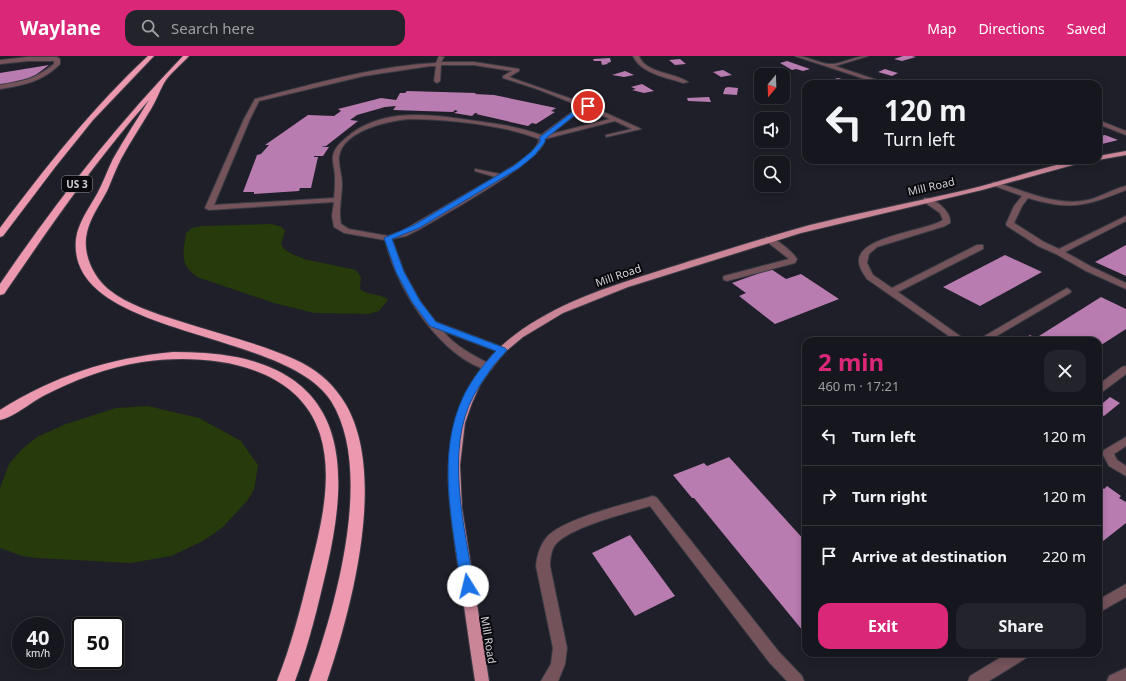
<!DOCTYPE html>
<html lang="en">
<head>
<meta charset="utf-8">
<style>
  :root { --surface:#16171e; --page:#23242b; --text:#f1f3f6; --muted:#9e9fa4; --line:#35363c; --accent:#db2777 }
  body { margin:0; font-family:"Noto Sans",sans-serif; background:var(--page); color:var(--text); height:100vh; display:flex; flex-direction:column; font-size:15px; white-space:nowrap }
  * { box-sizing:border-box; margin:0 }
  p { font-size:13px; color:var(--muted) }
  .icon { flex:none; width:22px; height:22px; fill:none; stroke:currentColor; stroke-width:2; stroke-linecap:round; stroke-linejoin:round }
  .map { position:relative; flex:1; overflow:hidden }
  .sheet { position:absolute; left:802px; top:281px; width:300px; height:320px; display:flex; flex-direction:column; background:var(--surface); border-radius:12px; box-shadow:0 2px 10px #0003,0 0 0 1px var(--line) }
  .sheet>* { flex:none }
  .hud { position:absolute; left:802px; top:24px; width:300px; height:84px; border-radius:12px; box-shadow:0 2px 10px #0003,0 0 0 1px var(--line); background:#16171e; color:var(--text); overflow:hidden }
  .needle { width:26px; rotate:199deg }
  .controls { position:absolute; left:754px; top:12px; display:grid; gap:8px }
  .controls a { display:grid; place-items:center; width:36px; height:36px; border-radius:8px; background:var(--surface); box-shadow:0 2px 10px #0003,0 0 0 1px var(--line); font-size:20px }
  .speed { position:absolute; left:12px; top:561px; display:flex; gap:8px; font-size:20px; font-weight:700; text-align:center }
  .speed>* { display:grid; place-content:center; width:52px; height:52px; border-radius:50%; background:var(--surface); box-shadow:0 2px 10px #0003,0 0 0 1px var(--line); line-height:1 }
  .speed small { font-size:10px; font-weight:400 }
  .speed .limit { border:2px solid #111; border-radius:6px; background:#fff; color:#111 }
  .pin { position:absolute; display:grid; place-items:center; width:34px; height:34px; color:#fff; margin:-17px; border:2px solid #fff; border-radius:50%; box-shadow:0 1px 4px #0007 }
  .me { position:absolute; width:44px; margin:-22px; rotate:351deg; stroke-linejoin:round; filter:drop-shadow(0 0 3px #0008) }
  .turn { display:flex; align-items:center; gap:14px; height:84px; padding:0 16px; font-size:18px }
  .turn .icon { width:52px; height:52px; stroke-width:2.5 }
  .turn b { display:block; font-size:28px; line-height:34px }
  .round { display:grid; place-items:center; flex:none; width:42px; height:42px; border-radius:12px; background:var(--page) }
  .summary { display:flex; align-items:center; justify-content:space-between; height:68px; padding:0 16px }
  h1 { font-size:24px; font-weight:700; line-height:30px; color:var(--accent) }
  .button { display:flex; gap:8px; margin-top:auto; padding:8px 16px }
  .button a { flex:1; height:46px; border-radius:12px; background:var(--accent); color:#fff; font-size:16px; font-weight:700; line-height:46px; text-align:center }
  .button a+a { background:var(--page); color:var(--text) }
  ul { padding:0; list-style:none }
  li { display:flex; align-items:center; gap:12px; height:60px; padding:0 16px; border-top:1px solid var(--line) }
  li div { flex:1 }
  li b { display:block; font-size:15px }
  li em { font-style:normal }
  header { display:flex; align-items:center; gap:24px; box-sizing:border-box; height:56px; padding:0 20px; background:var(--accent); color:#fff }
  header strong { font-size:19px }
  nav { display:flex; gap:22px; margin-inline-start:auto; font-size:14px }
  .search { width:280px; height:36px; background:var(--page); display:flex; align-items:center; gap:10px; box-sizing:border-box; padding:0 14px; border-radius:12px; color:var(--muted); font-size:15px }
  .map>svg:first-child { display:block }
  .green { fill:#263a0b }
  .building { fill:#b97cb1 }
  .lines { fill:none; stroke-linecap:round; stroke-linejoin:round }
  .minor-casing { stroke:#3a3b44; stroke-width:2 }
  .major-casing { stroke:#3a3b44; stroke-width:2 }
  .highway-casing { stroke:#3a3b44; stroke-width:2 }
  .minor { fill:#74535b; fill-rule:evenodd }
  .major { fill:#ca8597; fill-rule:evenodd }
  .highway { fill:#ec98af; fill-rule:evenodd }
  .route { fill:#1a73e8; stroke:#114b97 }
  .labels { text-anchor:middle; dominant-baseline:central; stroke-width:4; stroke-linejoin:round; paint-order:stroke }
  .shield { fill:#09090d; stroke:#94959a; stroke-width:1 }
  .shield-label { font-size:10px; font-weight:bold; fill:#d0d1d7 }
  .street-label { font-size:11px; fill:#d0d1d7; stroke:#09090d }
</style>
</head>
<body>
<header>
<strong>Waylane</strong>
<div class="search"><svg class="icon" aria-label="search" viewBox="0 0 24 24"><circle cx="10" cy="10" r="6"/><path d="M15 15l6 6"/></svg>Search here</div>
<nav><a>Map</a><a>Directions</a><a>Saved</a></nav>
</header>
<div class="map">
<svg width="1126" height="625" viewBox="0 0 1126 625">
  <rect width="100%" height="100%" fill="#1e1f28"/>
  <!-- green -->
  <path class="green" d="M271,168L282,171L285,175L281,188L284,193L292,198L304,203L356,214L361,221L360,233C369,240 381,237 388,244L379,255L369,258L314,257L274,247L200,222C179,211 183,198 186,177L192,172L202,170Z
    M148,350L199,362L241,385L258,409L254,434L247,445L223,471L203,485L171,500L131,507L36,502L22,500L0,492V432L9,408L21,394L37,381L66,368L116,352Z"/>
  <!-- building -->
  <path class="building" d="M903,0H912L916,1L902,5L894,3Z
    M610,2L611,6L607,7L608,8L602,9L601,5H594L593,3Z
    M680,3L686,8L675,9L669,4Z
    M787,5L810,13L803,15L796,13L792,14L780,7Z
    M49,9L29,24L0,29V17Z
    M885,13L891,15L898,17L892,20L878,16Z
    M723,14L732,19L721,21L713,16Z
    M625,15L634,19L624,21L612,19Z
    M838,22L852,26L842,28L831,24Z
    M642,28L654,35L644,37L632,34L636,33L631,31Z
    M728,31L738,32L737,39L723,38L725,32Z
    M407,35L476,37L475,38L494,39L556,52L551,55L555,56L536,68L532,67L528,70L476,58L478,57H475L472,60L454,57L458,55L455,54L453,56L393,54L396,50L385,51L357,59L350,64L358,65L326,90L321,91H329L323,100H314V101H318L311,132H300L299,135L254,138V136H243L257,99L261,98L269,89H265L308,59L334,60L341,55L338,53L381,42L396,44L400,37H405Z
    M709,41L711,46L688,45L687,42Z
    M1105,79L1118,84L1098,89V80Z
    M994,104H1016V105L1010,106L1012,107L1002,108Z
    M1126,189V220L1095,206Z
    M1005,199L1042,216L980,250L943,231Z
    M771,213L786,223L801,218L839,243L775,268L739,240L746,237L732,227Z
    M1101,241L1126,253V273L1098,291V285H1049L1039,280Z
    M1030,279L1041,285H1021Z
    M1110,341L1120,347L1104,360L1098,357V351Z
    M729,401L806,486V573L803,575L694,442H692L673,419L704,407L707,410Z
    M1098,429L1104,433L1107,430L1121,440L1119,442L1126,446V467L1098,489Z
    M630,479L675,540L635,560L592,497Z"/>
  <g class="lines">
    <!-- minor casing -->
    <g class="minor-casing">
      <path id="minor" d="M439,0L444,1L441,6H474L519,13V15L509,21L586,48L641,73L606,81V79L632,73L615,65L545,83C545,104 441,160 420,173L406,180L392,183L404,216L420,245L436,266L505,292L507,294L505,296H499L443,275C455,290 474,300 492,309L493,311L492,313L488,314C448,304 411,252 396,216C391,206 388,194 385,184L344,177L334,171L332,160L334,146L209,154L205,152L244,63L255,43C314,28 375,10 436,7ZM441,9H474L512,15L503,20V22L537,33L580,50L541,79C520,71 498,68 476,65C435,59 388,51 352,77C346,82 339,87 335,94C330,103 335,111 335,121C335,128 335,135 334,142L214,149L250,63L259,45L364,20L430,10H436L434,25L437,27L440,25ZM584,52L610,63L551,78ZM409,63C448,63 504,69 539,83C538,96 510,112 500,118L475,113V115L495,121L400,176L388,180L349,173L341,168C338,155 342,141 342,128C342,119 338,109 339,100C344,74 388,65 409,63Z
        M633,0H639C646,18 674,16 688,26L683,27C668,22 640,17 633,0Z
        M795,0C808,0 819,8 830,8C840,9 854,0 868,0L835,10L889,28H880Z
        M28,1H57L60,3V8C42,26 24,29 0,33V29C24,25 35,23 54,8V5H28L0,8V4Z
        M1098,64L1126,75V79L1098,68Z
        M994,126C1024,134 1055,151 1088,144C1101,141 1113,133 1126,130V134C1086,150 1071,155 1028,142L1022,150L1014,167L1044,186L1059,193L1126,160V165L1065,196L1092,211L1126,227V233L1086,215L1056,198L1038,190L1007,170L1006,168L1014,150L1022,140L992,129V127Z
        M924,142C934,141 952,156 950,167L945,170L877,191L869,198L867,207L873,219L892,232L977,189H983V193L898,236L967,285H956L867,223C863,217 858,210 859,203C862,180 925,175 943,164L940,157L924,146Z
        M766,181C774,180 793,196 797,203L795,207L727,225L724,224L723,222L724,220L789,203L766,185Z
        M1067,232L1071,235L1070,237L988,285H976Z
        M1126,310V318L1102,336L1098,337V329L1122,311Z
        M1126,381V390L1114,398L1117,404L1126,410V420L1109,410L1102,397L1104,394Z
        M653,440L657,442L779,596L802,620L804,625H787L769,606L650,450C628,457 569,471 555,489C551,495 550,503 550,510L567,592L565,608L559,623L558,625H541L551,608L553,592L536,510C537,500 540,489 547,481C562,463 629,447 653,440Z
        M1126,528V541L1098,557V544Z
        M1008,597H1028L1026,602L989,625H968L970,620Z
        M1126,612V625H1107L1109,620Z"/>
    </g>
    <!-- major casing -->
    <g class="major-casing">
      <path id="major" d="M1126,95V99L1098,104V100Z
        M1078,104H1091L982,134L801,177L628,231L563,257L523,281L505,296L491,313L480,329L472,347L465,367L460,409L462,452L489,625H475C469,587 464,548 458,510C450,456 440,401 461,348C475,312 504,283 537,264C584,236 638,222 690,205C730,193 770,180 810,169C862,156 914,146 966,134C1003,125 1040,112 1078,104Z"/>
    </g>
    <!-- highway casing -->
    <g class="highway-casing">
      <path id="highway" d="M148,0H154L93,64L56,110L3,180L0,181V172C46,111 92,52 148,0Z
        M183,0H189C181,9 170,17 164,27C159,36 156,45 151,53C141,70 130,86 121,103C116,113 112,123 108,133C100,149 88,164 86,182C84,201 94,221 108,233C128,249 154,257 179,265C218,278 259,287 296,304C314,312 330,325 341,341C390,410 352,551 327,625H309C335,553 375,415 331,345C284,272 66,282 76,183C78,167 89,152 97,138C103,127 107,115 113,103C124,83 137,64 149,44C95,105 50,171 4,238L0,239V228C55,147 115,71 183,0Z
        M173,296C194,296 215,297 236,301C351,324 348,419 327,511C318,550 309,588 295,625H277C291,590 300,555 309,518C320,474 334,423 320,378C297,306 205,297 142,306C108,311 74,324 43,340C30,347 14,361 0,364V354C54,320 109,302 173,296Z"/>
    </g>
    <!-- minor -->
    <use href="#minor" class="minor"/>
    <!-- major -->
    <use href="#major" class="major"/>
    <!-- highway -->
    <use href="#highway" class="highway"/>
  </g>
  <!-- route -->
  <path class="route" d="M583,48L590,50L585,51L545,83V86L535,99L519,112L419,172L392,183L404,216L420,245L436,266L505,292L507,294C502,301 495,306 491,313C485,321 479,330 474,339C444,393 465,473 474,530L472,534L468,536L463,534L461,530C453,468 435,399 464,339C472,323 484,308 496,295L430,270L412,246L396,216L384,182L414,169L515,109L531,96L540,86V81Z"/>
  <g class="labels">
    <!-- shield labels -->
    <rect class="shield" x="62" y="120" width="30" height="16" rx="3"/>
    <g class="shield-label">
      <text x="77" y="128">US 3</text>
    </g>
    <!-- street labels -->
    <g class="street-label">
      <text transform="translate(931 130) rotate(-13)">Mill Road</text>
      <text transform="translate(618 219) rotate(-19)">Mill Road</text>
      <text transform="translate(489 584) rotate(81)">Mill Road</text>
    </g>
  </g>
</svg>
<div class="controls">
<a><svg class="needle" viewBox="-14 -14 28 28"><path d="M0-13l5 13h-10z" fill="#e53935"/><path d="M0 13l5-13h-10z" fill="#9e9fa4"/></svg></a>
<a><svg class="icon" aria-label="sound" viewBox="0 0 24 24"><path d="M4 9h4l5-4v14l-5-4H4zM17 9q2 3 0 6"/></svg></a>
<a><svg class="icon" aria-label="search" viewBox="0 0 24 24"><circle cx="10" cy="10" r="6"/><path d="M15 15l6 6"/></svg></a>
</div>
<div class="speed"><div>40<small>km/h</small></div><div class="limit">50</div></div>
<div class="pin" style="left:588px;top:50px;background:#d93025"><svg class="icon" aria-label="arrive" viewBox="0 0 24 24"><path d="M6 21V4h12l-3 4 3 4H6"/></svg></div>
<svg class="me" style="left:468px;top:530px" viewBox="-20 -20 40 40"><circle r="19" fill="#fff"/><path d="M0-13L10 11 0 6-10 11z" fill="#1a73e8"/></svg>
<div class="hud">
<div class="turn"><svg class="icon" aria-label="left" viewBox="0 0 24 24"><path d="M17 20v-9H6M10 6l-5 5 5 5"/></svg><div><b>120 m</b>Turn left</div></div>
</div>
<section class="sheet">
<div class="summary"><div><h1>2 min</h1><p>460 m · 17:21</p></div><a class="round"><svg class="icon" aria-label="close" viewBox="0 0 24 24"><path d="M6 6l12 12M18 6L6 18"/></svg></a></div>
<ul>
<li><svg class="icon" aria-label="left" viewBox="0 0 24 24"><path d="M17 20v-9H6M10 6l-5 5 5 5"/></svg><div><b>Turn left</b></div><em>120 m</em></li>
<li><svg class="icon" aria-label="right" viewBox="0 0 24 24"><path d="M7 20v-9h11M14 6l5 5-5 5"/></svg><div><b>Turn right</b></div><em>120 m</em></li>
<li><svg class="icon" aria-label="arrive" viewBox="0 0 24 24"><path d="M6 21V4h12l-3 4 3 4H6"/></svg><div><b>Arrive at destination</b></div><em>220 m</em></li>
</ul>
<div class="button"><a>Exit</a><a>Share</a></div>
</section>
</div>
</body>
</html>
